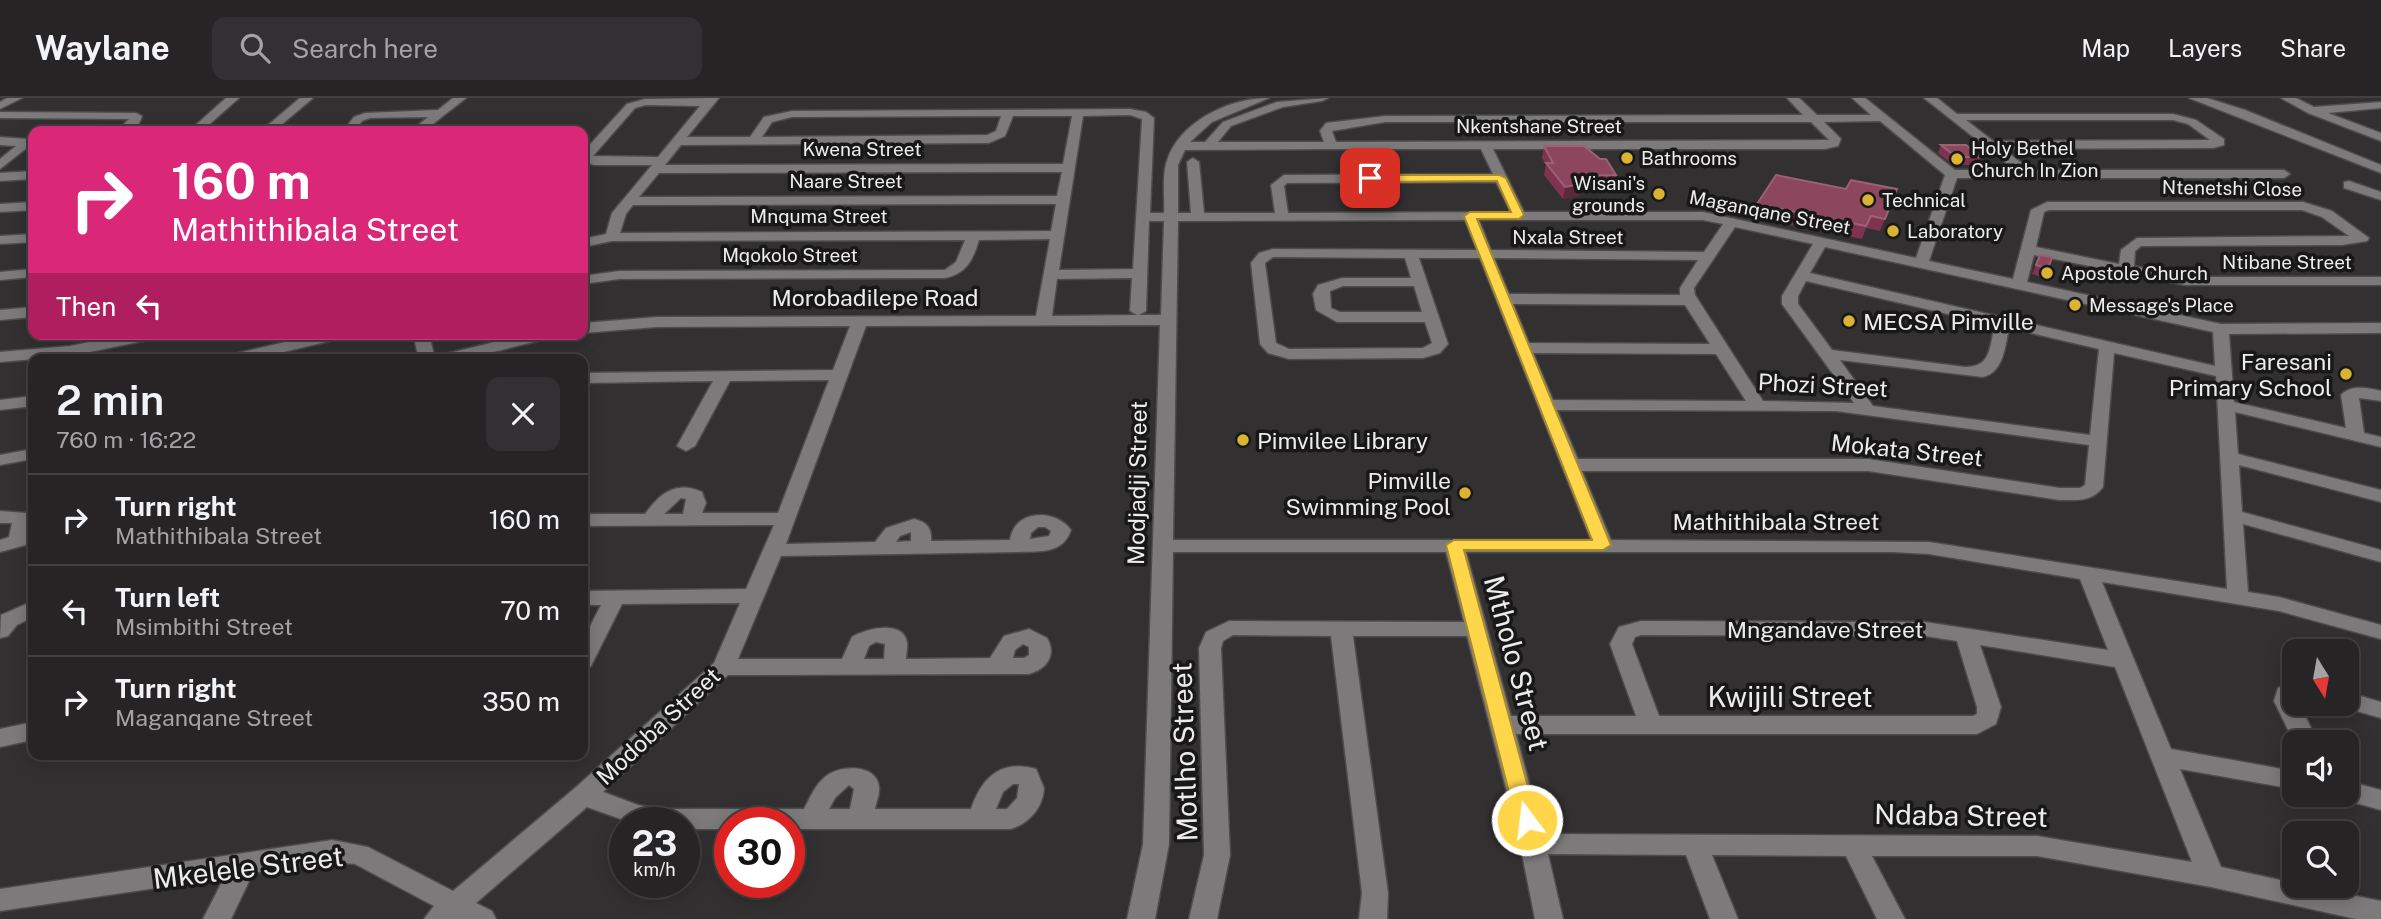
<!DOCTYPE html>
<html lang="en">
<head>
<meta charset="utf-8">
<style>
  :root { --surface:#262425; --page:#323032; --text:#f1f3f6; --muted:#a4a4a7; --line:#424142 }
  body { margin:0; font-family:"Public Sans",sans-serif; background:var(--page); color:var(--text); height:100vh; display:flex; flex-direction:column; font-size:26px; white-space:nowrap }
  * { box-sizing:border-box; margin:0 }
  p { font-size:23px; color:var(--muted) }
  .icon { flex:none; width:38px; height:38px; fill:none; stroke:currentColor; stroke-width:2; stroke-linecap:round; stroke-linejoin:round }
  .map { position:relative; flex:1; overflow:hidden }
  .details { position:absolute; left:28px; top:256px; width:560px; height:406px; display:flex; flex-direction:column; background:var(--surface); border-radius:14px; box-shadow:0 4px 18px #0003,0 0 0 2px var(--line) }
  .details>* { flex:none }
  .banner { position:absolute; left:28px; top:28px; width:560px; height:214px; border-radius:14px; box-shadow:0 4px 18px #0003,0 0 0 2px var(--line); background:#db2777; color:#fff; overflow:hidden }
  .needle { width:46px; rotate:169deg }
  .controls { position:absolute; left:2282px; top:541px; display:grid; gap:14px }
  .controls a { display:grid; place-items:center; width:77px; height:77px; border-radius:14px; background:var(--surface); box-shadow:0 4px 18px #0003,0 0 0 2px var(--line); font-size:35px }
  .speed { position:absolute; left:609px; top:709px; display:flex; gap:14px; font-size:35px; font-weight:700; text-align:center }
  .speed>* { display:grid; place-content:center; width:91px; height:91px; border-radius:50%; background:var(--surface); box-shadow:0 4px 18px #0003,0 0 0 2px var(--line); line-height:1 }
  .speed small { font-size:18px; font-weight:400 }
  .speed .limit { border:10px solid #d22; background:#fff; color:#111 }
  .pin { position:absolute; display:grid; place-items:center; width:60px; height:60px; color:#fff; margin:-30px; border-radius:14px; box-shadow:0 4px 10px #0006 }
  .me { position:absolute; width:77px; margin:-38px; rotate:345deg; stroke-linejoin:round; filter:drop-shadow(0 0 5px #0008) }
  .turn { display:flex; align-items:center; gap:24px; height:147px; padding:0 28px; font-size:32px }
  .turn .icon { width:91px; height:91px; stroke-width:2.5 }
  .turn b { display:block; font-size:49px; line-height:60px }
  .then { display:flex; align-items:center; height:66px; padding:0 28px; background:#0003; gap:14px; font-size:26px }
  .round { display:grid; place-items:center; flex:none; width:74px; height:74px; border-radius:14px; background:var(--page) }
  .headline { display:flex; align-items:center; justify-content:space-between; height:119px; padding:0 28px }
  h1 { font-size:42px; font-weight:600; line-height:52px }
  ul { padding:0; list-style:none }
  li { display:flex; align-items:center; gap:21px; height:91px; padding:0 28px; border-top:2px solid var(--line) }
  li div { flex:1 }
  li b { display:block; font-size:26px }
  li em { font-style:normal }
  header { display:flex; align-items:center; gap:42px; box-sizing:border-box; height:98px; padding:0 35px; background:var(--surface); border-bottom:2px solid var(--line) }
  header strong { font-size:33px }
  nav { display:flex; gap:38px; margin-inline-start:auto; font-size:24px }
  .search { width:490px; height:63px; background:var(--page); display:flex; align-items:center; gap:18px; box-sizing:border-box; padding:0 24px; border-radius:14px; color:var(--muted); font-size:26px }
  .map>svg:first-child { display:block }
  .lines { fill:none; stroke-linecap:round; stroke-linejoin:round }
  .minor-casing { stroke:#4d4b4c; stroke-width:3 }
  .minor { fill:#7c7a7b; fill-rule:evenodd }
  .wall { fill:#80334e }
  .shaded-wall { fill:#5c293b }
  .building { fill:#8c475f; stroke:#9b6175; stroke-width:2 }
  .route { fill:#ffd54a; stroke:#a68a30; stroke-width:2 }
  .poi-dot { fill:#dab333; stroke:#191819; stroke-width:2.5 }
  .labels { text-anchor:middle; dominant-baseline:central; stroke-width:7; stroke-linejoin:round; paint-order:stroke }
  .far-street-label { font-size:19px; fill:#edeced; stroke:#191819 }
  .far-poi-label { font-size:19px; fill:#edeced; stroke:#191819; text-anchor:start }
  .street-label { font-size:23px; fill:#edeced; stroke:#191819 }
  .poi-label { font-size:23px; fill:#edeced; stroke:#191819; text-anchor:start }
  .near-street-label { font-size:28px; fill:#edeced; stroke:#191819 }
</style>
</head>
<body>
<header>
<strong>Waylane</strong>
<div class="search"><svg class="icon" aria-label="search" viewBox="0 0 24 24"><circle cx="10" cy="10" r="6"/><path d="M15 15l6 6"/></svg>Search here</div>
<nav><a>Map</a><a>Layers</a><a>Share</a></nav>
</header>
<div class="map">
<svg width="2381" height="821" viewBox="0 0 2381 821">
  <rect width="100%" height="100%" fill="#323031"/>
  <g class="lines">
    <!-- minor casing -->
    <g class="minor-casing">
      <path id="minor" d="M7,0H22L0,11V4Z
        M226,0H239L202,33H189Z
        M300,0H313L274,33H261Z
        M453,0H466L424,33H411L428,19L370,20L362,23L355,33H343L354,19L365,15L438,12Z
        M707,0H719L687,39H750L764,19L792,13L1130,11L1146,14L1154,20L1150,115H1164C1165,100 1162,81 1166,66C1177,24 1229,0 1269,0L1212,24L1190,44H1205L1223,24L1277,4L1328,0L1322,3L1283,9L1231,28L1218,44H1324L1320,33L1326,25L1385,18L1803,17L1787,0H1799L1817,17H1871L1852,0H1865L1955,72H2015L1924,0H1937L1957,16H2173L2196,22L2224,41V47L2213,50L2003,51L2031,72H2284L2290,76L2284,80H1957L1929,163L2013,181L2031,112L2047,104H2303L2332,113L2369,140L2367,143L2342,147L2141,148L2135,153L2134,168L2185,179H2381V187H2185L2034,157L2027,184L2221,226L2381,225V235L2229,236L2234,304L2346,330L2341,297C2352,286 2367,290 2381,293V303L2359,300L2364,335L2381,339V349L2235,314L2238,356L2381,392V404L2239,367L2242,414L2381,452V464L2243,426L2248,494L2279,499L2381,527V541L2279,513L2102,484L2171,651L2294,673V691L2180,671L2221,769L2294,785V788H2306L2381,803V821H2356L2211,789L2037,758H1872L1905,821H1877L1846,758L1712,757L1738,821H1710L1686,757L1548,756L1563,821H1535L1520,746L1467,538H1353L1388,795L1387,821H1359L1362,795L1331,538L1233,537L1223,543L1221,550L1230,757L1217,821H1189L1204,757L1199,550L1206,534L1229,523L1464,524L1446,454H1173L1169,746L1155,821H1127L1143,746L1160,227L866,228L786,446L875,444L886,430L914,421C927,424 932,430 931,443L1010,442C1014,411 1055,410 1071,432C1063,456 1041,453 1019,454L781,458L738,561H842L852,539C865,531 902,521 907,544C908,548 906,556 906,561L990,560L1004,538L1029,531L1047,540C1057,557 1047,571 1029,576L728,577L603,694L638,707L660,711H804C810,700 815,687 825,679C838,667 877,665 879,689C880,696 876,705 875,711H971C982,679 1001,661 1036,671L1044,690C1043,710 1029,725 1011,731H789V724H730V731H684V724H629L587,709L476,805L492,813L496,821H424L434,808L355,766L332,764L253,775L231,821H203L224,780L0,813V791L332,742L368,749L453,793L575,690L714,565L740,505L622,506L591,568L583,571V542L601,507H583V493L746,491L774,427L583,428V416H645C660,395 676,382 702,394L706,405L702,415H778L829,282L730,283L695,348L686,353L677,348L713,283L583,285V275L833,272L850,228L657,229L583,235V225L657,219L1036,218L1050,141L979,142C973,162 967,175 945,180L619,181L583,186V178L619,173L945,172L956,164L965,142L612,143L583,149V141L606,136L612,115L652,67H594L583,63V54L627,6L645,1ZM646,7L700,8L658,59L593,58L635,10ZM1130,17L1142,21L1133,171L1059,172L1083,18ZM1001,18L996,33L987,37L762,39L772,24L792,19ZM1013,18H1072L1063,66L665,67L681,47L989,45L1005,38ZM1966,22H2173L2188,26L2210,42L1993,43ZM1880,23L1945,77L1916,160L1703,114H1524L1493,51H1825L1838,48L1841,41L1824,24ZM1385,24H1811L1829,42L1336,44L1332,33ZM1330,51H1481L1493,76L1284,77L1271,87L1275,115H1204L1199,64L1193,60L1187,64L1191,115H1178V67L1185,52ZM1062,74L1057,98L639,99L659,75ZM1496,84L1511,114L1288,115L1284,88L1287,85ZM1056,106L1051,133L620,135L626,116L633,107ZM2049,112H2302L2322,119L2349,138L2137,140L2121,152L2119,166L2036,149L2044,114ZM1465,122L1477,152L1273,151L1259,155L1251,165L1260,246L1268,255L1289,261L1423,260L1440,255L1448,246L1419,160H1480L1591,442H1173L1178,123ZM1479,122H1703L1723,126L1704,154L1491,152ZM1149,123H1164L1161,217H1139L1146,213ZM1735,129L1813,146L1782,198V206L1854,305L1763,303L1695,197L1694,190ZM1825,149L2213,234L2215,268L1810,175ZM1273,159L1405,160L1411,180H1342L1318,187L1313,196L1316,212L1337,224H1425L1432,245L1423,250L1289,251L1276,245L1265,165ZM1494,160L1698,162L1680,190V197L1509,196ZM1132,180L1130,213L1137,217L1052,218L1057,181ZM1806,183L1995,227C1989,249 1992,269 1965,269L1832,252L1798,206V198ZM1343,188H1414L1422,214H1340L1331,210L1330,193ZM1513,206L1685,207L1710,246L1529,245ZM2009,230L2099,251L2090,337L1873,308L1840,262L1983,279C2004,274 2005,248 2009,230ZM1533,255L1716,256L1746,303L1553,302ZM2114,255L2216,278L2227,491L1929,444L1611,442L1582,373H1868L2060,402C2077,402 2092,404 2103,389ZM1557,312L1836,313L2089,347L2085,387L2080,390H2060L1868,361H1578ZM681,400L686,401L683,416H664ZM1038,429H1045L1051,433L1049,438L1030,441L1031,435ZM911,434V443L896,444L900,438ZM1466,454H1893L1929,456L2080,481L2108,552L1925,524L1641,523L1619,529L1610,546L1636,618H1511ZM1641,537L1925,538L1957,543L1977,609V616L1973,618H1659L1632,546L1635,539ZM876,544L885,546L884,561H864L869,548ZM1023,546L1029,549V557L1024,560H1013L1015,552ZM1980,547L2115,569L2192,764L2037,738L1543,736L1516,636H1977L1996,626L2001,609ZM1013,686H1019L1017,700L1007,711H996L1003,694ZM849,687L854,691L850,711H829L835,700Z
        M2189,0H2207L2245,12L2381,67V75Z
        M2281,0H2296L2314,9L2381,4V10L2328,15L2381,35V43L2308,15Z
        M0,14L136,15L142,18C138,32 130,33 117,33L129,21L0,20Z
        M0,39L27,41L33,45L0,71V61L16,48L0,47Z
        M33,73V81L0,83V75Z
        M2349,83L2381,94V102L2344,90V84Z
        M33,104V112L0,114V106Z
        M33,136V144L0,146V138Z
        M33,171V179L0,182V174Z
        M33,209V219L0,222V212Z
        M128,236H161L153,241L70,258L0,264V254L70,248Z
        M319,236H349L347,239L254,261H223L225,258Z
        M413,236H429L435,261L437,258L527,236H556L554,239L465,261H419Z
        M33,298V308L0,312V302Z
        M33,351V361L0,367V357Z
        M0,413L26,415L32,425L30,434L33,433V445L0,454V442L9,439L12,425H0Z
        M33,503V519L17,527L8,538L0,540L1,517Z
        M2294,583V606H2299L2318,644H2294L2274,603L2278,590Z
        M2347,594L2381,604V620L2339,608L2338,606H2347Z
        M33,624V642L0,649V631Z
        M2347,683L2381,692V712L2338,700L2336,696H2347Z"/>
    </g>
    <!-- minor -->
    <use href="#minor" class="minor"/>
  </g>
  <!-- wall -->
  <path class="wall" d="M1941,47L1981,59L1978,67H1953L1938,55Z
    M1544,48L1616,77L1614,89L1581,90L1579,98L1563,101L1544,77L1546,67L1542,60Z
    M1846,91H1897L1880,133L1866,130L1862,141L1754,119L1757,106Z
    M2040,157L2048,171L2044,180L2032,176Z"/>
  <!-- shaded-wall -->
  <path class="shaded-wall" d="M1581,86L1579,98L1563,101L1565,89Z"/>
  <!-- building -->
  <path class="building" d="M1941,47H1966L1981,59H1956Z
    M1544,48H1584L1600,61H1606L1616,77L1578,78L1581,86L1565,89L1546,65H1553Z
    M1776,77L1846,91L1851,82L1897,91L1885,121L1871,118L1866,128L1757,106Z
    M2040,157L2052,159L2048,171L2036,167Z"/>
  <!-- route -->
  <path class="route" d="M1500,77L1506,80L1524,117L1519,121H1477L1611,447L1603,452H1464L1537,722L1534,728L1527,731L1519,728L1516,722L1446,447L1454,442H1592L1464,118L1470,114H1511L1497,83L1370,84L1365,80L1370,77Z"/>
  <!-- markers -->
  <g class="poi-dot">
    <circle cx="1627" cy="60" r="7"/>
    <circle cx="1957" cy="61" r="7"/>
    <circle cx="1659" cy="96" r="7"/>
    <circle cx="1868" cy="102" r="7"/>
    <circle cx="1893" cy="133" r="7"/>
    <circle cx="2047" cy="175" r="7"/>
    <circle cx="2075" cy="207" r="7"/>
    <circle cx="1849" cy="223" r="7"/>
    <circle cx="2346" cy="276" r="7"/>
    <circle cx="1243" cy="342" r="7"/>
    <circle cx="1465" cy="395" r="7"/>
  </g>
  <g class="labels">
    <!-- far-street labels -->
    <g class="far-street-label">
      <text x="1539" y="28">Nkentshane Street</text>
      <text x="862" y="51">Kwena Street</text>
      <text x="846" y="83">Naare Street</text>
      <text transform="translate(2232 90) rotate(1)">Ntenetshi Close</text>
      <text transform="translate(1770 114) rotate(11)">Maganqane Street</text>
      <text x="819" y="118">Mnquma Street</text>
      <text x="1568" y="139">Nxala Street</text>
      <text x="790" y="157">Mqokolo Street</text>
      <text x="2287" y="164">Ntibane Street</text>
    </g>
    <!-- far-poi labels -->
    <g class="far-poi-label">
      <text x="1971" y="50">Holy Bethel<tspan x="1971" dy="22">Church In Zion</tspan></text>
      <text x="1641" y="60">Bathrooms</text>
      <text x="1645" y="85" text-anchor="end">Wisani's<tspan x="1645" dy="22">grounds</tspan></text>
      <text x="1882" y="102">Technical</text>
      <text x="1907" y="133">Laboratory</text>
      <text x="2061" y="175">Apostole Church</text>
      <text x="2089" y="207">Message's Place</text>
    </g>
    <!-- street labels -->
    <g class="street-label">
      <text x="875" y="199">Morobadilepe Road</text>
      <text transform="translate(1823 287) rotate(3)">Phozi Street</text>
      <text transform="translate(1907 352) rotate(6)">Mokata Street</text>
      <text transform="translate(1137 385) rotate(-89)">Modjadji Street</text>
      <text x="1776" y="423">Mathithibala Street</text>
      <text x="1825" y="531">Mngandave Street</text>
      <text transform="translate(658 628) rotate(-43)">Modoba Street</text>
    </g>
    <!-- poi labels -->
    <g class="poi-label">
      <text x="1863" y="223">MECSA Pimville</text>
      <text x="2332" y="263" text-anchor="end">Faresani<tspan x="2332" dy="26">Primary School</tspan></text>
      <text x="1257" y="342">Pimvilee Library</text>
      <text x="1451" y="382" text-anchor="end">Pimville<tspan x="1451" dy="26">Swimming Pool</tspan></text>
    </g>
    <!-- near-street labels -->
    <g class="near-street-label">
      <text transform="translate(1517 565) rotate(75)">Mtholo Street</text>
      <text x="1790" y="598">Kwijili Street</text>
      <text transform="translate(1184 654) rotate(-92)">Motlho Street</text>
      <text transform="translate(1961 717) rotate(1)">Ndaba Street</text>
      <text transform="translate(248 769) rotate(-7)">Mkelele Street</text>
    </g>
  </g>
</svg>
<div class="controls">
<a><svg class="needle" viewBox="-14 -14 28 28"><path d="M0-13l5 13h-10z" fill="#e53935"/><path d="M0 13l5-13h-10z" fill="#a4a4a7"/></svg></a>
<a><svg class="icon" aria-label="sound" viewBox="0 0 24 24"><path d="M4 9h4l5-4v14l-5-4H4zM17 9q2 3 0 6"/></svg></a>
<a><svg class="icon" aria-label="search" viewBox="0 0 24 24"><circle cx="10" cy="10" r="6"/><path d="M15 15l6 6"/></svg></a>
</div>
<div class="speed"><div>23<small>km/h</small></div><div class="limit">30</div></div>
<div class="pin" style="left:1370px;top:80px;background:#d93025"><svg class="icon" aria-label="arrive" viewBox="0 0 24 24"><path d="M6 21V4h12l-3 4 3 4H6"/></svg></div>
<svg class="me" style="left:1527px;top:722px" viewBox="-20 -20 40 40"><circle r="17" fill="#ffd54a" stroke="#fff" stroke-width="3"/><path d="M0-11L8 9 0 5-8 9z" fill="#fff"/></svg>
<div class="banner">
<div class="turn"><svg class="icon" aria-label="right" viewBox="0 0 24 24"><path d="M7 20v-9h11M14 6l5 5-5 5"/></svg><div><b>160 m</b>Mathithibala Street</div></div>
<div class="then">Then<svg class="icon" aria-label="left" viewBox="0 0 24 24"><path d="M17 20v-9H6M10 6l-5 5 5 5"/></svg></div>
</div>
<section class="details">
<div class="headline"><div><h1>2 min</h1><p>760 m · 16:22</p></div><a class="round"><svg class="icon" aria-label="close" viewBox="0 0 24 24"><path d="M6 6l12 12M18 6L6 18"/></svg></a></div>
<ul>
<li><svg class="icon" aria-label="right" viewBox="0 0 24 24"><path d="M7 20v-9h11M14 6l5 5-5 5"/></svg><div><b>Turn right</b><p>Mathithibala Street</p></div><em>160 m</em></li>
<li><svg class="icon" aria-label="left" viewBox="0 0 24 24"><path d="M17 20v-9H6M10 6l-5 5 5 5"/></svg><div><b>Turn left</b><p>Msimbithi Street</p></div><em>70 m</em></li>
<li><svg class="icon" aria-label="right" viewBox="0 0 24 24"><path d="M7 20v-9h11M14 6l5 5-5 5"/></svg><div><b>Turn right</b><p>Maganqane Street</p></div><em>350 m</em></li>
</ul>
</section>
</div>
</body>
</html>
